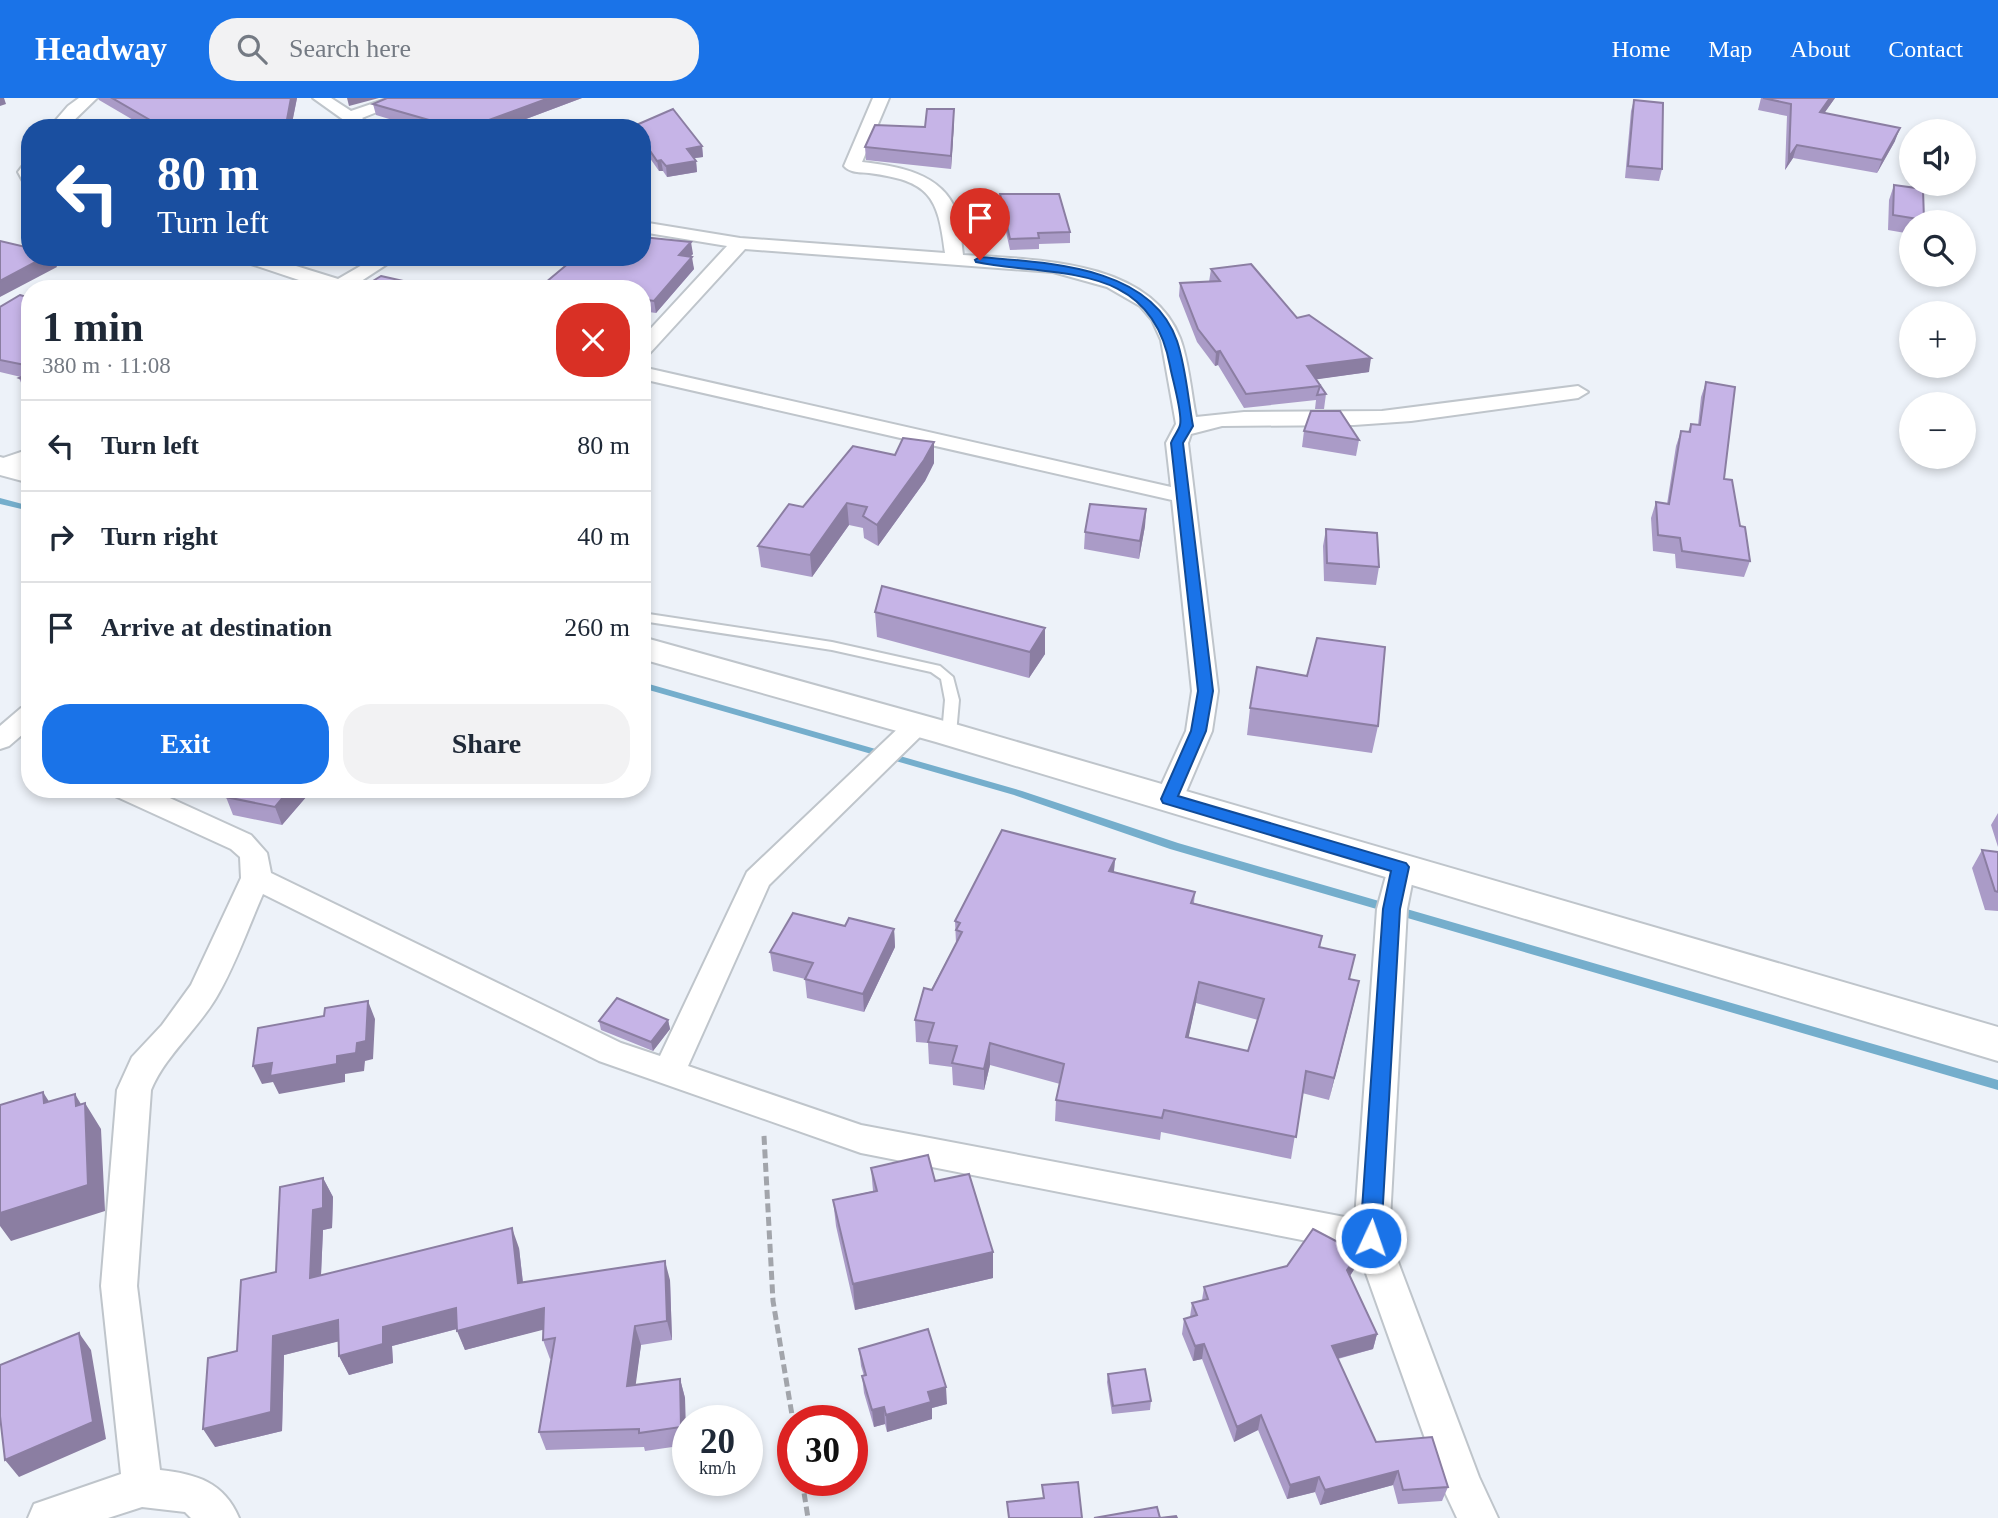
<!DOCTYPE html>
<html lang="en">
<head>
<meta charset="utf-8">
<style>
  :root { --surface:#fff; --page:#f2f2f3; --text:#1f2937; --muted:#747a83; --line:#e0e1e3; --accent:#1a73e8 }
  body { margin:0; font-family:"Times New Roman",serif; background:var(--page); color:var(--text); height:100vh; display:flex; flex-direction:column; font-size:26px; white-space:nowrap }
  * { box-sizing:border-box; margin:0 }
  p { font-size:23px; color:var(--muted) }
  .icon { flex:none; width:38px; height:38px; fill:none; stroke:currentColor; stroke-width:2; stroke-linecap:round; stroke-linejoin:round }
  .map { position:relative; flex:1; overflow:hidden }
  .details { position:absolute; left:21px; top:182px; width:630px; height:518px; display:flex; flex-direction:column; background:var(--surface); border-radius:28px; box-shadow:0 4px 10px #0003 }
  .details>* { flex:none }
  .guide { position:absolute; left:21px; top:21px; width:630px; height:147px; border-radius:28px; box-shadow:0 4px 10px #0003; background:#1a4fa0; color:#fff; overflow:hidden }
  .buttons { position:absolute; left:1899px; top:21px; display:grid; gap:14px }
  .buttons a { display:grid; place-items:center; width:77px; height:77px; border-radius:50%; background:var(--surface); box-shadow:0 4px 10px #0003; font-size:35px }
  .speed { position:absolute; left:672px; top:1307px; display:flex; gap:14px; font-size:35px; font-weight:700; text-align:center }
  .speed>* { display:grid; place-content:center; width:91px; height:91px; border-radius:50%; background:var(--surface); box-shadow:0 4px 10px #0003; line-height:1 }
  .speed small { font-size:18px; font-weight:400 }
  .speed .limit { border:10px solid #d22; background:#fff; color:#111 }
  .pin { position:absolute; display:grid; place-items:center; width:60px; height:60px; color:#fff; margin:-72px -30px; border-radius:50% 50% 50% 0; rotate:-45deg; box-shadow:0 0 7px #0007 }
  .pin .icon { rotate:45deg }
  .me { position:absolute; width:77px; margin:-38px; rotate:3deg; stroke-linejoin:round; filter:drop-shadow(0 0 5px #0008) }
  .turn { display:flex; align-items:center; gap:24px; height:147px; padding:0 21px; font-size:32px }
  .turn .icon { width:91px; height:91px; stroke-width:2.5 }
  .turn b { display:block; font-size:49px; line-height:60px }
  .round { display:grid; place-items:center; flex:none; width:74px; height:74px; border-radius:28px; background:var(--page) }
  .head { display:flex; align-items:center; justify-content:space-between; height:119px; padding:0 21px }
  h1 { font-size:42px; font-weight:700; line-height:52px }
  .primary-button { display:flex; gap:14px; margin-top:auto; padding:14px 21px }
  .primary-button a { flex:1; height:80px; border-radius:28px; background:var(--accent); color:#fff; font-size:28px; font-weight:700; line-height:80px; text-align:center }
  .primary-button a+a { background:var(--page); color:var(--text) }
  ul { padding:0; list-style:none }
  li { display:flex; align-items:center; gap:21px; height:91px; padding:0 21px; border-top:2px solid var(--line) }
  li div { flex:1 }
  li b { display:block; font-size:26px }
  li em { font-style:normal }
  header { display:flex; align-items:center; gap:42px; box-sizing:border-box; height:98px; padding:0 35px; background:var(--accent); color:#fff }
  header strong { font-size:33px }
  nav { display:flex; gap:38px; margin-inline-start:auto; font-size:24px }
  .search { width:490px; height:63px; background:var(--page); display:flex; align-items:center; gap:18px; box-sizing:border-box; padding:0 24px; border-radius:28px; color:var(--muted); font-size:26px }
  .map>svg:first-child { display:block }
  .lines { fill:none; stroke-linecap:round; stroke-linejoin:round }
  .stream { fill:#75aecc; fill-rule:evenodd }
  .lane-casing { stroke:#bfc5cb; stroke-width:4 }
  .street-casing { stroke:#bfc5cb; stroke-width:4 }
  .primary-casing { stroke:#bfc5cb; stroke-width:4 }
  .path { stroke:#a2a5ab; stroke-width:5; stroke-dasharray:9 4.5; stroke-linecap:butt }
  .lane { fill:#fff; fill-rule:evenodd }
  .street { fill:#fff; fill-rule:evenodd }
  .primary { fill:#fff; fill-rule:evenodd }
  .wall { fill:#aa9bc7; fill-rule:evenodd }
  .shaded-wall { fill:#8b7ea2 }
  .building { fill:#c6b4e7; stroke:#8b7ea2; stroke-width:2; fill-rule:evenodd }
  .route { fill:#1a73e8; stroke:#114b97; stroke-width:2 }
</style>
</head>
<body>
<header>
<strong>Headway</strong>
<div class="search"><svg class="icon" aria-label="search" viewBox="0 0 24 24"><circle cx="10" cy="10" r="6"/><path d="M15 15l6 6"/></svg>Search here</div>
<nav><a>Home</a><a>Map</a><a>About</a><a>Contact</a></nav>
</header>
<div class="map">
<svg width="1998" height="1420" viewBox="0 0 1998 1420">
  <rect width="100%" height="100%" fill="#edf2f9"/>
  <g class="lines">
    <!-- stream -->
    <path class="stream" d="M0,400L30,408V413L0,406Z
      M642,584L1022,693L1178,745L1998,982V992L1170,751L1014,697L642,590Z"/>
    <!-- lane casing -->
    <g class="lane-casing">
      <path id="lane" d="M642,515L832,544L940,568L953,579L959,602L956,636L949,640L942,636L945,602L941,581L931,574L832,552L642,523Z"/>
    </g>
    <!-- street casing -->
    <g class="street-casing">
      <path id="street" d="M79,0H97L66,30H49L68,8Z
        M313,0H331L351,13L389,0H412L362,20L374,30H355Z
        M873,0H889L862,64C897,68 942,75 956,113C961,126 961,142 963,157C1035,162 1149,161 1180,240C1189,264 1191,294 1196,319L1244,314L1382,313L1578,288L1588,294L1578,300L1411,323L1354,327L1222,328L1191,336L1188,345L1218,593L1212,633L1183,701L1179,708L1169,710L1159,708L1155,701L1186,633L1192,593L1172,402L642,281V269L1171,389L1166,345L1176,326L1161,242L1152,222L1140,208L1107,189L1053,174L745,151L649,256L642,258V240L727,148L642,134V124L740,140L945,155C938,98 930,83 869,75C860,74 850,75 844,68Z
        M30,64V86L24,85L18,74L24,66Z
        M239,159H267L338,181L376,159H398L349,191H326L242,163Z
        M30,351V365L0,374V361Z
        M30,608V630L9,648L0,651V628L21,610Z
        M917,618L926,621L930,627L926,633L769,787L688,968L861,1027L1355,1121L1377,811L1390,763L1400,760L1410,763L1415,770L1407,811L1389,1140L1479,1379L1498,1420H1457L1442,1388L1358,1153L861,1055L599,963L263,796C248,830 235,868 216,900C197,932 165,958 151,992L137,1188L160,1372C196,1376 224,1384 239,1420H191L185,1414L142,1409L108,1420H28L34,1406L121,1376L101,1188L117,992L132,959L162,927L191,887L241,780L240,759L231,751L115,698L111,691H150L251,737L267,755L271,775L621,945L660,958L747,774L908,621Z"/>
    </g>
    <!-- primary casing -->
    <g class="primary-casing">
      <path id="primary" d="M0,359L30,367V385L0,377Z
        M642,539L962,628L1998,929V963L936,644L642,561Z"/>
    </g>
    <!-- path -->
    <path class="path" d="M764,1038L773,1203L793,1323
      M802,1382L808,1420"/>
    <!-- lane -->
    <use href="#lane" class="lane"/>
    <!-- street -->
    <use href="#street" class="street"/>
    <!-- primary -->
    <use href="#primary" class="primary"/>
  </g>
  <!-- wall -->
  <path class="wall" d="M98,0H297L291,30L140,26L99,2Z
    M387,0H582L502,30H419L376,17L373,6Z
    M1761,0H1835L1824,15L1895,43L1877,75L1793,60L1785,72L1787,18L1758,12Z
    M1634,2L1662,71L1659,83L1625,80L1631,13Z
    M673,11L702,48L703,59L694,60L696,63L697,74L667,79L663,73H659L642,49V30H634V28Z
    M954,24L951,71L866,62L865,49L925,29Z
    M1894,87L1924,122L1923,124H1911V136L1888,132L1889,102Z
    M1000,96L1070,134V145L1039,146V151L1010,152L1000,107Z
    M693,156L690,158L694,171L656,215L642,213V191L539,190Z
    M1211,171L1297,220L1369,274L1316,281L1326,296L1324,311H1315L1316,302L1244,310L1218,267L1215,268L1197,244L1179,198L1180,185L1209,184Z
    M30,200V296L25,294L19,280L21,279L0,274V209Z
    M1706,284L1724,381L1740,428L1750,463L1744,479L1676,470L1675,456L1653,453L1651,420L1656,404L1667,406L1676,348L1681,333L1688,334L1691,326L1698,327L1701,299Z
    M1304,333L1359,342L1356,358L1302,349Z
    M934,344V365L925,383L878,448L864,440L863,430L849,427L812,479L761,469L758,448L803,409L895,357Z
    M1146,411L1145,428L1139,461L1084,451L1085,434Z
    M1326,431L1379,469L1376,487L1324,483L1323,448Z
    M875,514L1045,530V556L1029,580L877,539Z
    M1250,610L1378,628L1372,655L1247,637Z
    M233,691H313L282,727L233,717L226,699Z
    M1998,715V749L1991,727Z
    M1982,752L1998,754V813L1985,812L1972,770Z
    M1115,761L1114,774L1195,794L1194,805L1322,838L1320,849L1350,881L1359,883L1329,1002L1302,995L1291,1061L1161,1034L1160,1042L1055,1023L1056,1002L1060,986L990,967L984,992L953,987L952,969L929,966L928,945L916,944L915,922L956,845L955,823ZM1196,905L1258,922L1248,953L1188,940Z
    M845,828L894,831L895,849L864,914L807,900L805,881L773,873L770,854Z
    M668,922L670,931L653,953L601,932L599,923Z
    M871,1070L935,1083L993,1154V1180L855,1212L836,1128L833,1102L873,1093Z
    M323,1080L333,1099L332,1130L323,1132L321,1177L519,1150L523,1184L670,1182L672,1242L641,1247L635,1287L680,1281L685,1300L686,1347L645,1353L644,1349L546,1352L539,1334L552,1260L550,1261L543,1242V1231L465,1252L457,1231L392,1248L393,1265L349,1277L339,1258V1243L284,1257L282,1333L215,1349L237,1253Z
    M1359,1155L1355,1170L1350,1178L1377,1236L1373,1251L1338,1261L1376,1344L1448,1389L1442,1403L1398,1406L1393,1387L1320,1407L1315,1394L1287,1401L1258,1332L1234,1344L1202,1261L1193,1263L1182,1236L1184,1221L1190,1219L1192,1205L1202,1202L1204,1189Z
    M859,1251L947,1306L932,1310V1321L887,1334L885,1326L874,1329L864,1295L862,1278H864L861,1268Z
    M1108,1276L1151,1303L1150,1312L1112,1316L1107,1284Z"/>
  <!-- shaded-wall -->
  <path class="shaded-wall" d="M0,0H4L6,6L0,8Z
    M291,0H297L291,30H278Z
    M347,0H379L349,8Z
    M549,0H582L502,30H467Z
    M1830,0H1835L1816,27L1820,14Z
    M954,11V24L951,71V58Z
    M1900,30L1895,43L1877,75L1882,62Z
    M1797,47L1793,60L1785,72L1789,59Z
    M702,48L703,59L688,61L687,51Z
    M661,62L663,73H659L657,63Z
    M696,63L697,74L667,79L666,68Z
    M691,144L693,156L681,169L679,157Z
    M45,159H53L57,169L0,199V183Z
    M692,159L694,171L656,215L654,203Z
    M1220,253L1218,267L1215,268L1216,254Z
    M1371,260L1369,274L1305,283L1307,268Z
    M934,344V365L925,383L878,448L877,427Z
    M847,405L849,427L812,479L810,457Z
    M1146,411L1145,428L1139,461L1140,443Z
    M1045,530V556L1029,580L1030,554Z
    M290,691H313L282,727L275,709Z
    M1115,761L1113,782L1109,773Z
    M894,831L895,849L864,914L863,896Z
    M1359,883L1354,905L1329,1002L1334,980Z
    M1199,884L1196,905L1184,961L1186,939Z
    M368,903L375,921L373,961L365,963L364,973L345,976V984L279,996L273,984L262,986L253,968L272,965L337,958L357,945Z
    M668,922L670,931L653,953L651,944Z
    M990,945V967L984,992V971Z
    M43,994L60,1021L44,1005Z
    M75,996L85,1013V1005L101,1031L105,1113L11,1143L0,1128V1115L76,1008Z
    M323,1080L333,1099L332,1130L323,1132L320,1199L310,1180L313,1112Z
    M512,1130L519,1150L525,1204L518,1185Z
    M993,1154V1180L855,1212L853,1186Z
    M1359,1155L1355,1170L1343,1188L1347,1172Z
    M665,1163L670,1182L672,1242L667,1223Z
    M456,1210L464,1229L392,1248L393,1265L349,1277L339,1258L383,1229Z
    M544,1210L550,1230L465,1252L457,1233Z
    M338,1222L348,1241L284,1257L282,1333L215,1349L203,1331L273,1238Z
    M635,1228L641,1247L633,1307L627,1288Z
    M79,1235L91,1252L106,1341L19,1379L5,1362Z
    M1377,1236L1373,1251L1328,1263L1332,1248Z
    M1204,1246L1202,1261L1193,1263L1195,1248Z
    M680,1281L685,1300L686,1347L681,1329Z
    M946,1289L947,1306L932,1310V1321L887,1334L886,1317L928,1294Z
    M884,1309L885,1326L874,1329L872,1312Z
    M1261,1317L1258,1332L1234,1344L1237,1329Z
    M1398,1373L1393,1387L1320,1407L1325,1392Z
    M1319,1379L1315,1394L1287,1401L1290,1387Z"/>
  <!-- building -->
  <path class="building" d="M112,0H291L286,27L278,30H129L150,22Z
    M387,0H549L467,30H457L373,6Z
    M1763,0H1830L1820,14L1900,30L1882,62L1797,47L1789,59L1791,6Z
    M1634,2L1663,5L1662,71L1628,68Z
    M673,11L702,48L687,51L696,63L666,68L661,62L657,63L642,41V30H634V28Z
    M927,11H954L951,58L865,49L875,27L925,29Z
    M1894,87L1923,91L1924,122L1893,117Z
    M1000,96H1059L1070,134L1038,135L1039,140L1010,141Z
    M642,139L691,144L679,157L692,159L654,203L642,201V191H494L509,183L539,190L576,159H642Z
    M0,143L30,150V159H45L0,183Z
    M1251,166L1297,220L1309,217L1371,260L1307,268L1326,296L1317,297L1320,288L1246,296L1220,253L1216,254L1198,231L1180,185L1220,183L1211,171Z
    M381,178L439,191H360Z
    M20,197L30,200V268L0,262V209Z
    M30,275V284L19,280Z
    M1706,284L1735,289L1724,381L1732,382L1740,428L1745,429L1750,463L1682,453L1680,440L1658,437L1656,404L1669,406L1681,333L1690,334L1691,326L1700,327Z
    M1311,313H1340L1359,342L1304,333Z
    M903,340L934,344L924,362L877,427L863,418L867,409L847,405L810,457L758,448L789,406L803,409L853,348L895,357Z
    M1090,406L1146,411L1140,443L1085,434Z
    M1326,431L1377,435L1379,469L1327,465Z
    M882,488L1045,530L1030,554L875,514Z
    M1317,540L1385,549L1378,628L1250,610L1257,569L1307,578Z
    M233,691H290L275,709L226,699Z
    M1002,732L1115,761L1109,773L1195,794L1191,805L1322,838L1319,849L1355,857L1349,881L1359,883L1334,980L1306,973L1296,1039L1164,1012L1162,1020L1056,1002L1064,966L990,945L984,971L952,965L957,948L928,944L934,925L915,922L924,890L932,892L962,834L956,832L960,825L955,823ZM1199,884L1264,901L1248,953L1186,939Z
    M1982,752L1998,754V794L1995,793Z
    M793,815L845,828L849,820L894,831L863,896L805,881L813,865L770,854Z
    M617,900L668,922L651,944L599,923Z
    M368,903L366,943L357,945L356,955L337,958V966L270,978L272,965L253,968L258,930L324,918L325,910Z
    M43,994L44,1005L75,996L76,1008L85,1005L88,1087L0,1115V1007Z
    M928,1057L935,1083L969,1076L993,1154L853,1186L833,1102L877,1093L871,1070Z
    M323,1080V1110L313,1112L310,1180L512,1130L518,1185L665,1163L667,1223L635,1228L627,1288L680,1281L681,1329L639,1335V1331L539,1334L555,1240L543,1242L544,1210L457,1233L456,1210L383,1229V1246L339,1258L338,1222L273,1238L271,1314L203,1331L208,1260L237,1253L241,1182L276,1174L280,1089Z
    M1313,1131L1359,1155L1347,1172L1377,1236L1332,1248L1376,1344L1432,1339L1448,1389L1403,1392L1398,1373L1325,1392L1319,1379L1290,1387L1261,1317L1237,1329L1204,1246L1195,1248L1184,1221L1197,1217L1192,1205L1208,1201L1204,1189L1287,1168Z
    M928,1231L946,1289L928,1294L931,1304L886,1317L884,1309L872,1312L862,1278L866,1277L859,1251Z
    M79,1235L93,1324L5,1362L0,1318V1267Z
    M1145,1271L1151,1303L1113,1308L1108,1276Z
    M1078,1384L1082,1420H1009L1007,1404L1044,1400L1042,1387Z
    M1157,1409L1160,1420L1176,1418L1177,1420H1094Z"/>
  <!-- route -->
  <path class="route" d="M980,159C1046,165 1151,167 1177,243C1186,270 1188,301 1193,328L1183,345L1213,593L1206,633L1178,698L1406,765L1409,769L1400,811L1381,1140L1378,1146L1371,1149L1363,1146L1360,1140L1383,811L1391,773L1163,705L1161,701L1191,633L1198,593L1171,345C1173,339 1179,332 1180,327C1183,316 1172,280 1170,268C1151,162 1056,180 976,164L975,162Z"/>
</svg>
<div class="buttons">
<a><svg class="icon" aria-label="sound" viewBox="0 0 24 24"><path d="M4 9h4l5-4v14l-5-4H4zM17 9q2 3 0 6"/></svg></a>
<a><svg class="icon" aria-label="search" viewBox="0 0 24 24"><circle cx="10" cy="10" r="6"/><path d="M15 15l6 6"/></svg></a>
<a>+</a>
<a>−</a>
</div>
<div class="speed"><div>20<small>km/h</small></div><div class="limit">30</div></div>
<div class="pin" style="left:980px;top:162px;background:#d93025"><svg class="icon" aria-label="arrive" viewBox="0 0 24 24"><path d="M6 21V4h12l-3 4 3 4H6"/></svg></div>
<svg class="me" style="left:1371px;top:1140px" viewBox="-20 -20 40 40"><circle r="17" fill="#1a73e8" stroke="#fff" stroke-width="3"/><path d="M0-11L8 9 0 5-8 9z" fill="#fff"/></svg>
<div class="guide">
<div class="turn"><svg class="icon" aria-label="left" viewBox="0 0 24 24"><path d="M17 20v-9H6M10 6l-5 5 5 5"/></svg><div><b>80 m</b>Turn left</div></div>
</div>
<section class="details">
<div class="head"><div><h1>1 min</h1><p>380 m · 11:08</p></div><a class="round" style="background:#d93025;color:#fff"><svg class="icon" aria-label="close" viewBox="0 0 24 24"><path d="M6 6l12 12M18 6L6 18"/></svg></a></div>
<ul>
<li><svg class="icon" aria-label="left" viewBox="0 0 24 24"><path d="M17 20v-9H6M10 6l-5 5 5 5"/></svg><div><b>Turn left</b></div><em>80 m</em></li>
<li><svg class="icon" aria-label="right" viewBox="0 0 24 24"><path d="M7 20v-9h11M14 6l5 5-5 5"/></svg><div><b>Turn right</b></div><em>40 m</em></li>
<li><svg class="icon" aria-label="arrive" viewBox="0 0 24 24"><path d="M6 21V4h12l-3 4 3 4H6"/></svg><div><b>Arrive at destination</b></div><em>260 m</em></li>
</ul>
<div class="primary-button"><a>Exit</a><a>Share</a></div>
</section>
</div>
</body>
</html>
